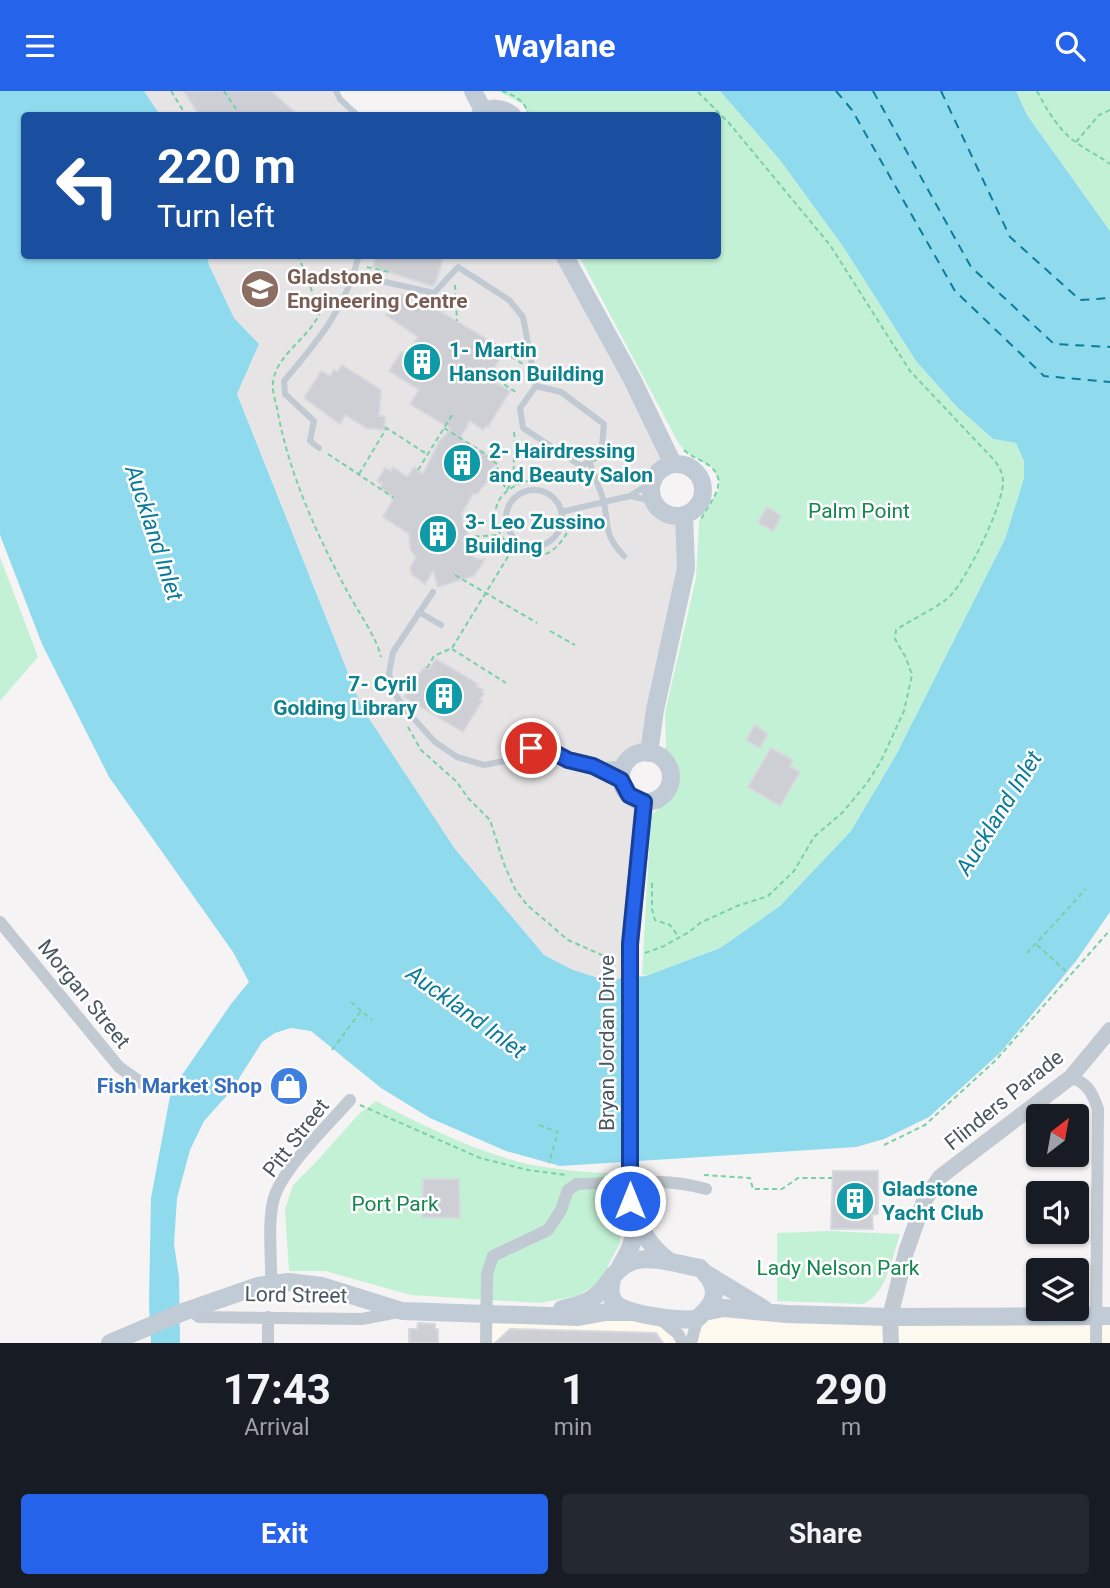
<!DOCTYPE html>
<html lang="en">
<head>
<meta charset="utf-8">
<style>
  :root { --surface:#171b24; --page:#242831; --text:#f1f3f6; --muted:#9ea1a6; --accent:#2563eb }
  body { margin:0; font-family:Roboto,sans-serif; background:var(--page); color:var(--text); height:100vh; display:flex; flex-direction:column; font-size:26px; white-space:nowrap }
  * { box-sizing:border-box; margin:0 }
  p { font-size:23px; color:var(--muted) }
  .icon { flex:none; width:38px; height:38px; fill:none; stroke:currentColor; stroke-width:2; stroke-linecap:round; stroke-linejoin:round }
  .map { position:relative; height:1252px; overflow:hidden }
  .details { display:flex; flex-direction:column; background:var(--surface); flex:1 }
  .details>* { flex:none }
  .guide { position:absolute; left:21px; top:21px; width:700px; height:147px; border-radius:7px; box-shadow:0 2px 5px #0004; background:#1a4fa0; color:#fff; overflow:hidden }
  .needle { width:46px; rotate:31deg }
  .fabs { position:absolute; left:1026px; top:1013px; display:grid; gap:14px }
  .fabs a { display:grid; place-items:center; width:63px; height:63px; border-radius:7px; background:var(--surface); box-shadow:0 2px 5px #0004; font-size:35px }
  .pin { position:absolute; display:grid; place-items:center; width:60px; height:60px; color:#fff; margin:-30px; border:4px solid #fff; border-radius:50%; box-shadow:0 2px 7px #0007 }
  .me { position:absolute; width:77px; margin:-38px; rotate:0deg; stroke-linejoin:round; filter:drop-shadow(0 0 5px #0008) }
  .turn { display:flex; align-items:center; gap:24px; height:147px; padding:0 21px; font-size:32px }
  .turn .icon { width:91px; height:91px; stroke-width:2.5 }
  .turn b { display:block; font-size:49px; line-height:60px }
  .eta { display:flex; justify-content:space-evenly; align-items:center; height:119px; text-align:center }
  .eta b { font-size:42px; font-weight:700; line-height:49px }
  .button { display:flex; gap:14px; margin-top:auto; padding:14px 21px }
  .button a { flex:1; height:80px; border-radius:7px; background:var(--accent); color:#fff; font-size:28px; font-weight:700; line-height:80px; text-align:center }
  .button a+a { background:var(--page); color:var(--text) }
  header { display:flex; justify-content:space-between; align-items:center; height:91px; padding:0 21px; background:var(--accent); color:#fff; font-size:32px; font-weight:700 }
  .map>svg:first-child { display:block }
  .commercial { fill:#fdf9ef }
  .education { fill:#e6e4e5 }
  .green { fill:#c3f1d5 }
  .water { fill:#90daee }
  .lines { fill:none; stroke-linecap:round; stroke-linejoin:round }
  .ferry { stroke:#0c7c9b; stroke-width:2; stroke-dasharray:9 7; stroke-linecap:butt }
  .building { fill:#cdcfd5; stroke:#d7d9de; stroke-width:2 }
  .path { stroke:#7ad0a6; stroke-width:2; stroke-dasharray:5 3.5; stroke-linecap:butt }
  .service { stroke:#c1cad2; stroke-width:6 }
  .minor { stroke:#c1cad2; stroke-width:12 }
  .tertiary { stroke:#c1cad2; stroke-width:16 }
  .secondary { stroke:#c1cbd6; stroke-width:18 }
  .secondary-bridge { stroke:#c1cbd6; stroke-width:18 }
  .route-casing { stroke:#184099; stroke-width:18 }
  .route { stroke:#2563eb; stroke-width:12 }
  .labels { text-anchor:middle; dominant-baseline:central; stroke-width:5; stroke-linejoin:round; paint-order:stroke }
  .education-label { font-size:21px; font-weight:bold; fill:#785e54; stroke:#fff; text-anchor:start }
  .culture-label { font-size:21px; font-weight:bold; fill:#0d838f; stroke:#fff; text-anchor:start }
  .park-label { font-size:21px; fill:#17864f; stroke:#fff }
  .street-label { font-size:21px; fill:#4a5661; stroke:#fff }
  .shop-label { font-size:21px; font-weight:bold; fill:#366cbe; stroke:#fff; text-anchor:end }
  .water-label { font-size:23px; font-style:italic; fill:#0c7c9b; stroke:#fff }
</style>
</head>
<body>
<header><svg class="icon" aria-label="menu" viewBox="0 0 24 24"><path d="M4 6h16M4 12h16M4 18h16"/></svg>Waylane<svg class="icon" aria-label="search" viewBox="0 0 24 24"><circle cx="10" cy="10" r="6"/><path d="M15 15l6 6"/></svg></header>
<div class="map">
<svg width="1110" height="1252" viewBox="0 0 1110 1252">
  <rect width="100%" height="100%" fill="#f5f3f3"/>
  <!-- commercial -->
  <path class="commercial" d="M704,1221L1110,1225V1252H691Z
    M486,1223L667,1226L681,1252H486Z"/>
  <!-- education -->
  <path class="education" d="M144,0H336L357,24H160Z
    M207,165H564L673,373L657,383L652,391L651,401L653,410L666,422L684,424L687,457L649,662L632,666L622,680L624,697L629,704L644,711L630,887L605,889L573,879L544,864L455,758L362,617L237,303L259,253L234,227L209,174Z"/>
  <!-- green -->
  <path class="green" d="M498,0H720L780,69L842,154L916,270L956,315L993,348L1016,352L1024,370V387L1005,448L896,664L851,740L780,815L720,857L646,885L642,883L651,724L673,705L676,683L666,657L665,622L696,487L699,431L703,422L719,398L720,394L713,377L687,362L679,353L579,165L718,164V24H528L523,13Z
    M1016,0H1110V140L1027,24Z
    M0,466L38,566L0,610Z
    M376,1010C422,1034 468,1057 519,1071C552,1079 586,1081 620,1083V1152L599,1192L577,1205L540,1212L411,1204L325,1180H289L285,1119L293,1094L316,1071L359,1023Z
    M830,1140L900,1143C892,1166 887,1203 863,1213L777,1210V1142Z"/>
  <!-- water -->
  <path class="water" d="M0,0H144L160,24H24V164L207,165L209,174L234,227L259,253L237,303L362,617L455,758L544,864L573,879L605,889L646,885L720,857L780,815L851,740L896,664L1005,448L1024,387V370L1016,352L993,348L956,315L916,270L842,154L780,69L720,0H1016L1027,24L1110,140V821L1076,870L1001,961L929,1026L884,1048L856,1056L560,1075L506,1060L430,1027L381,997L311,940L291,937L275,942L262,951L231,1000L204,1030L190,1059L177,1107L174,1153L179,1186L180,1252H151L149,1213L151,1107L171,1000L231,913L249,891L233,861L109,686L42,553L0,444Z"/>
  <g class="lines">
    <!-- ferry -->
    <path class="ferry" d="M836,0L852,19L955,200L1044,285L1110,291
      M873,0L971,176L1054,253L1110,256
      M941,0L1010,146L1080,209L1110,207"/>
  </g>
  <!-- building -->
  <path class="building" d="M184,0H271L298,24H199Z
    M376,164H444L436,191L432,195L373,176Z
    M402,203L418,213L421,209L505,259L488,287L510,300L488,336L486,335L483,339L470,330L460,347L497,370L491,380L494,382L477,403H473L461,424L465,425L462,429L468,442L463,450L469,454L465,460L477,468H485L474,485L438,496L433,480L425,493L412,484L410,477L416,467L410,458L409,443L383,426L394,406L380,397L382,393L377,390L385,377L391,380L393,376L407,386L414,376L423,383L439,351L451,338L410,313L419,299L389,280L401,261L408,262L418,246L386,224L391,216L394,217Z
    M342,274L381,299L379,325H385L384,339L366,337L345,324L340,333L304,307L321,280L330,285L334,279L337,281Z
    M767,416L781,425L773,440L758,432Z
    M436,568L478,593L476,595L483,599L482,601L484,603L480,609L482,610L463,641L404,606L419,583L425,576L429,578Z
    M755,634L768,643L760,657L746,649Z
    M771,657L793,669L790,675L800,681L780,715L748,696Z
    M833,1080H878V1123L872,1124L873,1138H831Z
    M423,1088H459L460,1127L422,1126Z
    M418,1232L435,1233V1238H438V1252H409V1238H417Z
    M510,1238L656,1242L663,1252H495Z"/>
  <g class="lines">
    <!-- path -->
    <path class="path" d="M171,0L186,24
      M224,0L240,24
      M502,0C514,4 527,11 528,24
      M1037,0C1047,19 1059,40 1077,52C1088,60 1099,65 1110,73
      M1076,51L1099,24L1110,19
      M298,164L320,221C310,247 277,262 273,291C272,299 275,309 277,317C288,381 317,444 347,500C357,519 377,547 381,566
      M367,176L389,181
      M455,194L457,230
      M504,261L523,273
      M490,284L517,302
      M385,336L428,364
      M444,337L484,362L498,374L497,381L507,400
      M514,341C516,358 511,380 516,394
      M684,359C692,367 704,369 712,377C730,394 706,414 700,431
      M328,363L394,407
      M517,363L525,362L531,353
      M418,379L452,324
      M359,383L386,338
      M539,388C442,401 531,519 570,436
      M507,399L513,388
      M467,439L494,426
      M466,446L500,444
      M455,484L537,532
      M550,540L575,554
      M452,558L506,592
      M427,577L434,565L452,557L512,459
      M408,636L421,659L457,691L468,707L490,729L504,773L515,798L527,814L568,849L604,865H615
      M659,717L673,705L676,682L666,657
      M652,792V818L655,829L670,834L679,846
      M1037,854L1067,881
      M645,862L662,856L689,841L700,832L737,815L768,805L794,780L814,746L843,721L867,692L881,670L904,620L912,584L906,567L895,548L896,539C912,528 931,520 947,508C965,493 1004,413 1003,390C1003,382 999,376 995,370L910,280L830,154L729,32L697,0
      M1027,862L1086,798
      M351,911L372,929
      M332,959L361,920
      M360,1014L480,1067L528,1079L566,1084
      M539,1034L558,1041L549,1072
      M884,1054L925,1034L996,969L1110,839
      M704,1084L750,1087L753,1098H782L798,1087H832"/>
    <!-- service -->
    <path class="service" d="M336,0L340,8L357,24
      M354,184L434,202L458,176L509,209L523,226L536,295L520,317L523,337L581,375L601,364L604,333L561,301L536,295
      M319,357L310,350L314,330L285,303L284,290C318,250 346,217 359,164
      M589,370C594,383 599,396 603,408C610,435 602,442 624,465
      M506 427a28 28 0 1 1 56 0a28 28 0 1 1-56 0Z
      M630,405L653,410
      M561,421L630,405L652,391
      M433,501L393,561L389,582L393,600L405,618L435,651L457,666L484,674L509,669L531,657L547,658L568,669L593,675L621,689
      M419,521L441,534
      M595,675L625,672"/>
    <!-- minor -->
    <path class="minor" d="M0,831L119,976L143,993
      M1071,986C1088,993 1092,1001 1098,1018L1096,1252
      M271,1193C272,1167 267,1131 274,1107C283,1077 329,1033 350,1009
      M190,1219L199,1226L362,1228L398,1221
      M659,1227L678,1243L683,1252
      M268,1252V1226
      M486,1252L487,1183L493,1165L548,1139L561,1119L568,1099L577,1093C620,1092 664,1086 706,1098
      M691,1252L698,1226"/>
    <!-- tertiary -->
    <path class="tertiary" d="M891,1252L890,1226L906,1161L924,1110L940,1086L1071,986L1110,939"/>
    <!-- secondary -->
    <path class="secondary" d="M473,0L484,21
      M480,24C490,15 502,16 512,24
      M564,164L632,288L673,373
      M651 399a26 26 0 1 1 52 0a26 26 0 1 1-52 0Z
      M621 686a25 25 0 1 1 50 0a25 25 0 1 1-50 0Z
      M649,662L655,619L686,477L684,424
      M630,853L644,711
      M630,1110C640,1136 646,1153 669,1170
      M620,1176C630,1159 637,1147 633,1127
      M708,1184L764,1218
      M562,1218C577,1215 591,1211 602,1199C612,1187 618,1175 634,1170C653,1164 681,1174 700,1177C714,1190 720,1204 706,1219C705,1220 699,1226 698,1227C685,1232 628,1223 617,1214C608,1206 610,1194 613,1184
      M704,1221L724,1217L786,1223L890,1226L1110,1225
      M110,1252L183,1221L258,1195L288,1191L322,1195L402,1220L578,1226L606,1221H631"/>
    <!-- secondary-bridge -->
    <path class="secondary-bridge" d="M630,1110V853"/>
  </g>
  <g class="lines">
    <!-- route casing -->
    <g class="route-casing">
      <path id="route" d="M531,657L547,658L568,669L593,675L621,689L629,704L644,711L630,853V1110"/>
    </g>
    <!-- route -->
    <use href="#route" class="route"/>
  </g>
  <!-- icons -->
  <defs>
    <g id="university-disc" transform="scale(2.0125)"><circle r="9.5" fill="#8d6e63" stroke="#fff"/><path d="M0-5L7-2L0 1L-7-2ZM-4 1L0 2.5L4 1V4Q0 6-4 4Z" fill="#fff"/></g>
    <g id="building-disc" transform="scale(2.0125)"><circle r="9.5" fill="#0f9aa8" stroke="#fff"/><path d="M-4-6H4V6H1V3H-1V6H-4ZM-2.5-4.3h1.7v1.8h-1.7ZM.8-4.3h1.7v1.8H.8ZM-2.5-1h1.7V.8h-1.7ZM.8-1h1.7V.8H.8Z" fill="#fff"/></g>
    <g id="shop-disc" transform="scale(2.0125)"><circle r="9.5" fill="#3f7fe0" stroke="#fff"/><path d="M-5-2.5h2.3a2.7 3.5 0 0 1 5.4 0H5L5.5 6h-11ZM-1.5-2.5h3a1.5 2.3 0 0 0-3 0Z" fill="#fff"/></g>
  </defs>
  <g fill-rule="evenodd">
    <use href="#university-disc" x="260" y="198"/>
    <use href="#building-disc" x="422" y="271"/>
    <use href="#building-disc" x="462" y="372"/>
    <use href="#building-disc" x="438" y="443"/>
    <use href="#building-disc" x="444" y="605"/>
    <use href="#shop-disc" x="289" y="995"/>
    <use href="#building-disc" x="855" y="1110"/>
  </g>
  <g class="labels">
    <!-- education labels -->
    <g class="education-label">
      <text x="287" y="186">Gladstone<tspan x="287" dy="24">Engineering Centre</tspan></text>
    </g>
    <!-- culture labels -->
    <g class="culture-label">
      <text x="449" y="259">1- Martin<tspan x="449" dy="24">Hanson Building</tspan></text>
      <text x="489" y="360">2- Hairdressing<tspan x="489" dy="24">and Beauty Salon</tspan></text>
      <text x="465" y="431">3- Leo Zussino<tspan x="465" dy="24">Building</tspan></text>
      <text x="417" y="593" text-anchor="end">7- Cyril<tspan x="417" dy="24">Golding Library</tspan></text>
      <text x="882" y="1098">Gladstone<tspan x="882" dy="24">Yacht Club</tspan></text>
    </g>
    <!-- park labels -->
    <g class="park-label">
      <text x="859" y="420">Palm Point</text>
      <text x="395" y="1113">Port Park</text>
      <text x="838" y="1177">Lady Nelson Park</text>
    </g>
    <!-- street labels -->
    <g class="street-label">
      <text transform="translate(84 903) rotate(51)">Morgan Street</text>
      <text transform="translate(607 952) rotate(-90)">Bryan Jordan Drive</text>
      <text transform="translate(1004 1009) rotate(-39)">Flinders Parade</text>
      <text transform="translate(296 1047) rotate(-52)">Pitt Street</text>
      <text transform="translate(296 1204) rotate(1)">Lord Street</text>
    </g>
    <!-- shop labels -->
    <g class="shop-label">
      <text x="262" y="995">Fish Market Shop</text>
    </g>
    <!-- water labels -->
    <g class="water-label">
      <text transform="translate(154 442) rotate(72)">Auckland Inlet</text>
      <text transform="translate(999 722) rotate(-58)">Auckland Inlet</text>
      <text transform="translate(466 921) rotate(36)">Auckland Inlet</text>
    </g>
  </g>
</svg>
<div class="fabs">
<a><svg class="needle" viewBox="-14 -14 28 28"><path d="M0-13l5 13h-10z" fill="#e53935"/><path d="M0 13l5-13h-10z" fill="#9ea1a6"/></svg></a>
<a><svg class="icon" aria-label="sound" viewBox="0 0 24 24"><path d="M4 9h4l5-4v14l-5-4H4zM17 9q2 3 0 6"/></svg></a>
<a><svg class="icon" aria-label="layers" viewBox="0 0 24 24"><path d="M12 4l9 5-9 5-9-5zM3 14l9 5 9-5"/></svg></a>
</div>
<div class="pin" style="left:531px;top:657px;background:#d93025"><svg class="icon" aria-label="arrive" viewBox="0 0 24 24"><path d="M6 21V4h12l-3 4 3 4H6"/></svg></div>
<svg class="me" style="left:630px;top:1110px" viewBox="-20 -20 40 40"><circle r="17" fill="#2563eb" stroke="#fff" stroke-width="3"/><path d="M0-11L8 9 0 5-8 9z" fill="#fff"/></svg>
<div class="guide">
<div class="turn"><svg class="icon" aria-label="left" viewBox="0 0 24 24"><path d="M17 20v-9H6M10 6l-5 5 5 5"/></svg><div><b>220 m</b>Turn left</div></div>
</div>
</div>
<section class="details">
<div class="eta">
<div><b>17:43</b><p>Arrival</p></div>
<div><b>1</b><p>min</p></div>
<div><b>290</b><p>m</p></div>
</div>
<div class="button"><a>Exit</a><a>Share</a></div>
</section>
</body>
</html>
